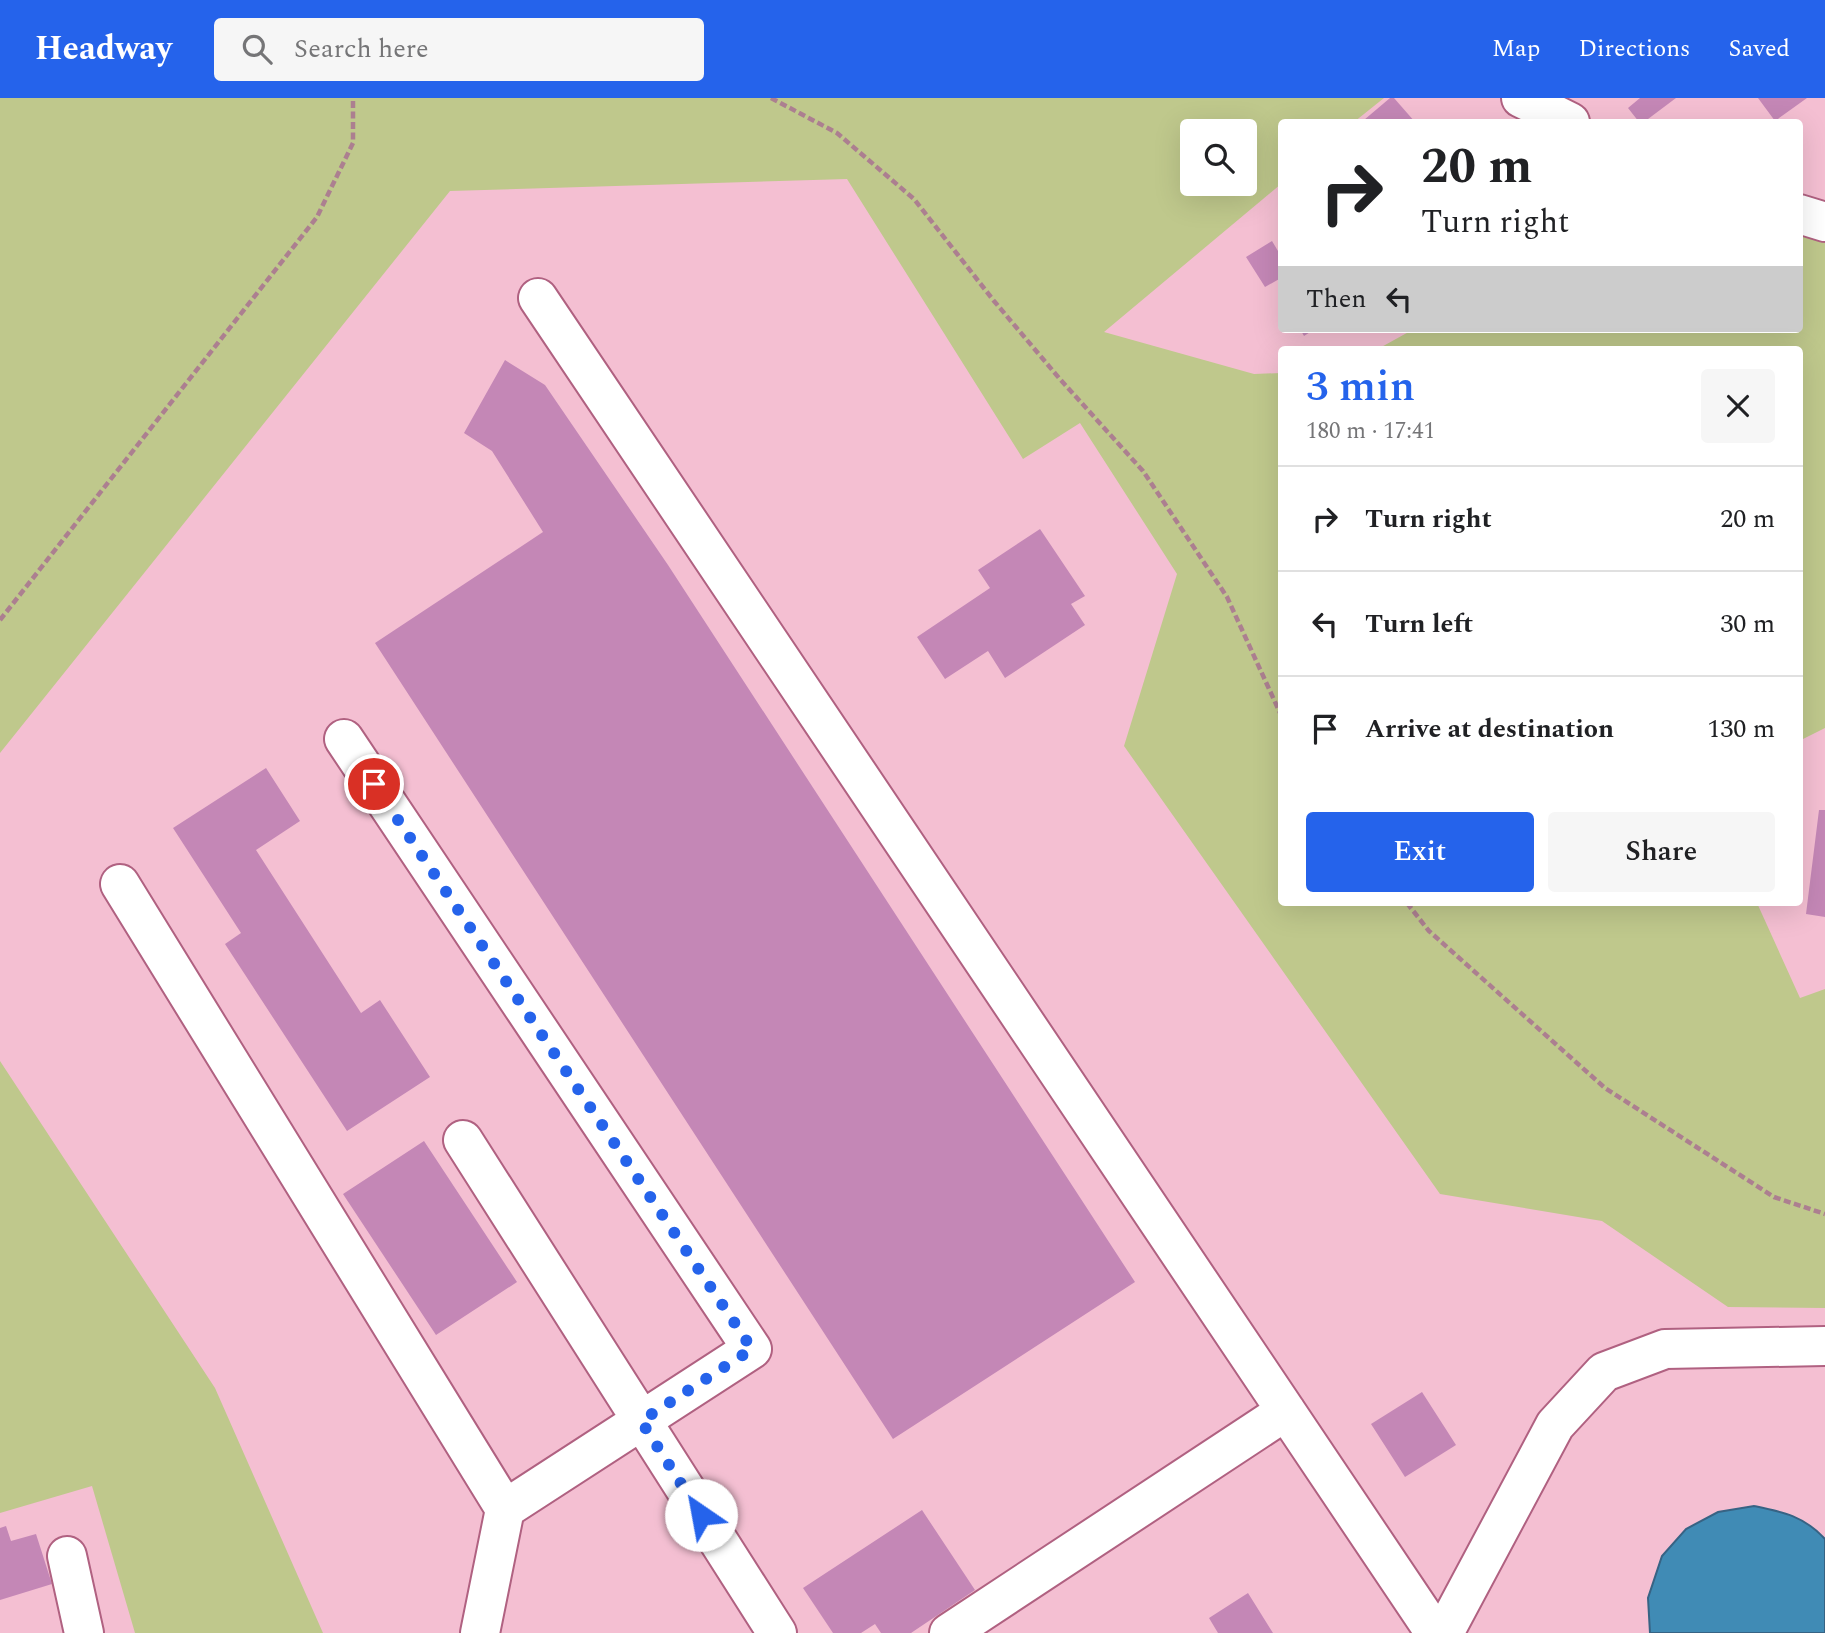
<!DOCTYPE html>
<html lang="en">
<head>
<meta charset="utf-8">
<style>
  :root { --surface:#fff; --page:#f6f6f6; --text:#202124; --muted:#757577; --line:#e0e0e0; --accent:#2563eb }
  body { margin:0; font-family:Spectral,serif; background:var(--page); color:var(--text); height:100vh; display:flex; flex-direction:column; font-size:26px; white-space:nowrap }
  * { box-sizing:border-box; margin:0 }
  p { font-size:23px; color:var(--muted) }
  .icon { flex:none; width:38px; height:38px; fill:none; stroke:currentColor; stroke-width:2; stroke-linecap:round; stroke-linejoin:round }
  .map { position:relative; flex:1; overflow:hidden }
  .details { position:absolute; left:1278px; top:248px; width:525px; height:560px; display:flex; flex-direction:column; background:var(--surface); border-radius:7px; box-shadow:0 7px 28px #0002 }
  .details>* { flex:none }
  .top-card { position:absolute; left:1278px; top:21px; width:525px; height:214px; border-radius:7px; box-shadow:0 7px 28px #0002; background:#fff; color:var(--text); overflow:hidden }
  .controls { position:absolute; left:1180px; top:21px; display:grid; gap:14px }
  .controls a { display:grid; place-items:center; width:77px; height:77px; border-radius:7px; background:var(--surface); box-shadow:0 7px 28px #0002; font-size:35px }
  .pin { position:absolute; display:grid; place-items:center; width:60px; height:60px; color:#fff; margin:-30px; border:4px solid #fff; border-radius:50%; box-shadow:0 2px 7px #0007 }
  .me { position:absolute; width:77px; margin:-38px; rotate:327deg; stroke-linejoin:round; filter:drop-shadow(0 0 5px #0008) }
  .turn { display:flex; align-items:center; gap:24px; height:147px; padding:0 28px; font-size:32px }
  .turn .icon { width:91px; height:91px; stroke-width:2.5 }
  .turn b { display:block; font-size:49px; line-height:60px }
  .then { display:flex; align-items:center; height:66px; padding:0 28px; background:#0003; gap:14px; font-size:26px }
  .round { display:grid; place-items:center; flex:none; width:74px; height:74px; border-radius:7px; background:var(--page) }
  .overview { display:flex; align-items:center; justify-content:space-between; height:119px; padding:0 28px }
  h1 { font-size:42px; font-weight:600; line-height:52px; color:var(--accent) }
  .button { display:flex; gap:14px; margin-top:auto; padding:14px 28px }
  .button a { flex:1; height:80px; border-radius:7px; background:var(--accent); color:#fff; font-size:28px; font-weight:600; line-height:80px; text-align:center }
  .button a+a { background:var(--page); color:var(--text) }
  ul { padding:0; list-style:none }
  li { display:flex; align-items:center; gap:21px; height:105px; padding:0 28px; border-top:2px solid var(--line) }
  li div { flex:1 }
  li b { display:block; font-size:26px }
  li em { font-style:normal }
  header { display:flex; align-items:center; gap:42px; box-sizing:border-box; height:98px; padding:0 35px; background:var(--accent); color:#fff }
  header strong { font-size:33px }
  nav { display:flex; gap:38px; margin-inline-start:auto; font-size:24px }
  .search { width:490px; height:63px; background:var(--page); display:flex; align-items:center; gap:18px; box-sizing:border-box; padding:0 24px; border-radius:7px; color:var(--muted); font-size:26px }
  .map>svg:first-child { display:block }
  .green { fill:#bfc88c; fill-rule:evenodd }
  .water { fill:#408bb5; stroke:#376384; stroke-width:2 }
  .building { fill:#c487b6 }
  .lines { fill:none; stroke-linecap:round; stroke-linejoin:round }
  .minor-casing { stroke:#b06181; stroke-width:42 }
  .path { stroke:#ac7f90; stroke-width:4.5; stroke-dasharray:7 3.5; stroke-linecap:butt }
  .minor { stroke:#fff; stroke-width:38 }
  .route { stroke:#2563eb; stroke-width:12; stroke-dasharray:0 21.6 }
</style>
</head>
<body>
<header>
<strong>Headway</strong>
<div class="search"><svg class="icon" aria-label="search" viewBox="0 0 24 24"><circle cx="10" cy="10" r="6"/><path d="M15 15l6 6"/></svg>Search here</div>
<nav><a>Map</a><a>Directions</a><a>Saved</a></nav>
</header>
<div class="map">
<svg width="1825" height="1535" viewBox="0 0 1825 1535">
  <rect width="100%" height="100%" fill="#f4bfd2"/>
  <!-- green -->
  <path class="green" d="M0,0H1384L1354,24H1281V86L1104,234L1254,276L1281,275V805H1757L1800,900L1825,891V1210L1728,1209L1602,1123L1440,1096L1124,648L1177,476L1080,325L1023,361L847,81L450,93L0,655ZM1244,33V86H1192V33Z
    M1799,116L1825,124V630L1799,643V252H1376L1414,231H1799Z
    M0,963L215,1290L323,1535H135L92,1388L0,1415Z"/>
  <!-- water -->
  <path class="water" d="M1754,1408C1783,1414 1804,1418 1825,1441V1535H1650L1648,1500L1662,1458L1686,1431L1718,1414Z"/>
  <!-- building -->
  <path class="building" d="M1390,0H1394L1415,24H1367L1364,22Z
    M1640,0H1676L1644,24H1639L1628,10Z
    M1758,0H1807L1775,23Z
    M1272,143L1281,158V180L1265,189L1246,159Z
    M1300,231H1315L1304,238Z
    M505,262L545,287L668,467L1135,1184L893,1341L375,545L543,434L492,353L464,335Z
    M1040,431L1085,498L1071,506L1085,527L1005,580L988,553L945,581L917,539L990,490L978,472Z
    M266,670L300,723L256,752L361,915L380,902L430,979L347,1033L225,846L241,835L173,730Z
    M1819,712H1825V819L1806,816Z
    M424,1043L517,1184L436,1237L343,1096Z
    M1422,1294L1456,1347L1405,1379L1371,1326Z
    M922,1412L975,1492L911,1535H881L875,1526L861,1535H833L803,1490Z
    M6,1428L11,1443L36,1436L52,1486L0,1502V1430Z
    M1248,1495L1273,1535H1218L1209,1520Z"/>
  <g class="lines">
    <!-- minor casing -->
    <g class="minor-casing">
      <path id="minor" d="M1521,0L1570,24
        M1799,116L1825,124
        M538,200L1435,1535
        M120,786L505,1411L752,1251L344,641
        M463,1042L777,1535
        M67,1458L84,1535
        M480,1535L505,1411
        M949,1535L1286,1313
        M1444,1535L1555,1327L1604,1274L1665,1251L1825,1248"/>
    </g>
    <!-- path -->
    <path class="path" d="M771,0L837,35L914,101L994,203L1059,280L1143,373L1227,499L1281,617
      M0,522L317,119L353,45V0
      M1407,805L1429,833L1605,990L1774,1099L1825,1116"/>
    <!-- minor -->
    <use href="#minor" class="minor"/>
  </g>
  <g class="lines">
    <!-- route -->
    <path class="route" d="M374,686L752,1251L641,1323L701,1417"/>
  </g>
</svg>
<div class="controls">
<a><svg class="icon" aria-label="search" viewBox="0 0 24 24"><circle cx="10" cy="10" r="6"/><path d="M15 15l6 6"/></svg></a>
</div>
<div class="pin" style="left:374px;top:686px;background:#d93025"><svg class="icon" aria-label="arrive" viewBox="0 0 24 24"><path d="M6 21V4h12l-3 4 3 4H6"/></svg></div>
<svg class="me" style="left:701px;top:1417px" viewBox="-20 -20 40 40"><circle r="19" fill="#fff"/><path d="M0-13L10 11 0 6-10 11z" fill="#2563eb"/></svg>
<div class="top-card">
<div class="turn"><svg class="icon" aria-label="right" viewBox="0 0 24 24"><path d="M7 20v-9h11M14 6l5 5-5 5"/></svg><div><b>20 m</b>Turn right</div></div>
<div class="then">Then<svg class="icon" aria-label="left" viewBox="0 0 24 24"><path d="M17 20v-9H6M10 6l-5 5 5 5"/></svg></div>
</div>
<section class="details">
<div class="overview"><div><h1>3 min</h1><p>180 m · 17:41</p></div><a class="round"><svg class="icon" aria-label="close" viewBox="0 0 24 24"><path d="M6 6l12 12M18 6L6 18"/></svg></a></div>
<ul>
<li><svg class="icon" aria-label="right" viewBox="0 0 24 24"><path d="M7 20v-9h11M14 6l5 5-5 5"/></svg><div><b>Turn right</b></div><em>20 m</em></li>
<li><svg class="icon" aria-label="left" viewBox="0 0 24 24"><path d="M17 20v-9H6M10 6l-5 5 5 5"/></svg><div><b>Turn left</b></div><em>30 m</em></li>
<li><svg class="icon" aria-label="arrive" viewBox="0 0 24 24"><path d="M6 21V4h12l-3 4 3 4H6"/></svg><div><b>Arrive at destination</b></div><em>130 m</em></li>
</ul>
<div class="button"><a>Exit</a><a>Share</a></div>
</section>
</div>
</body>
</html>
